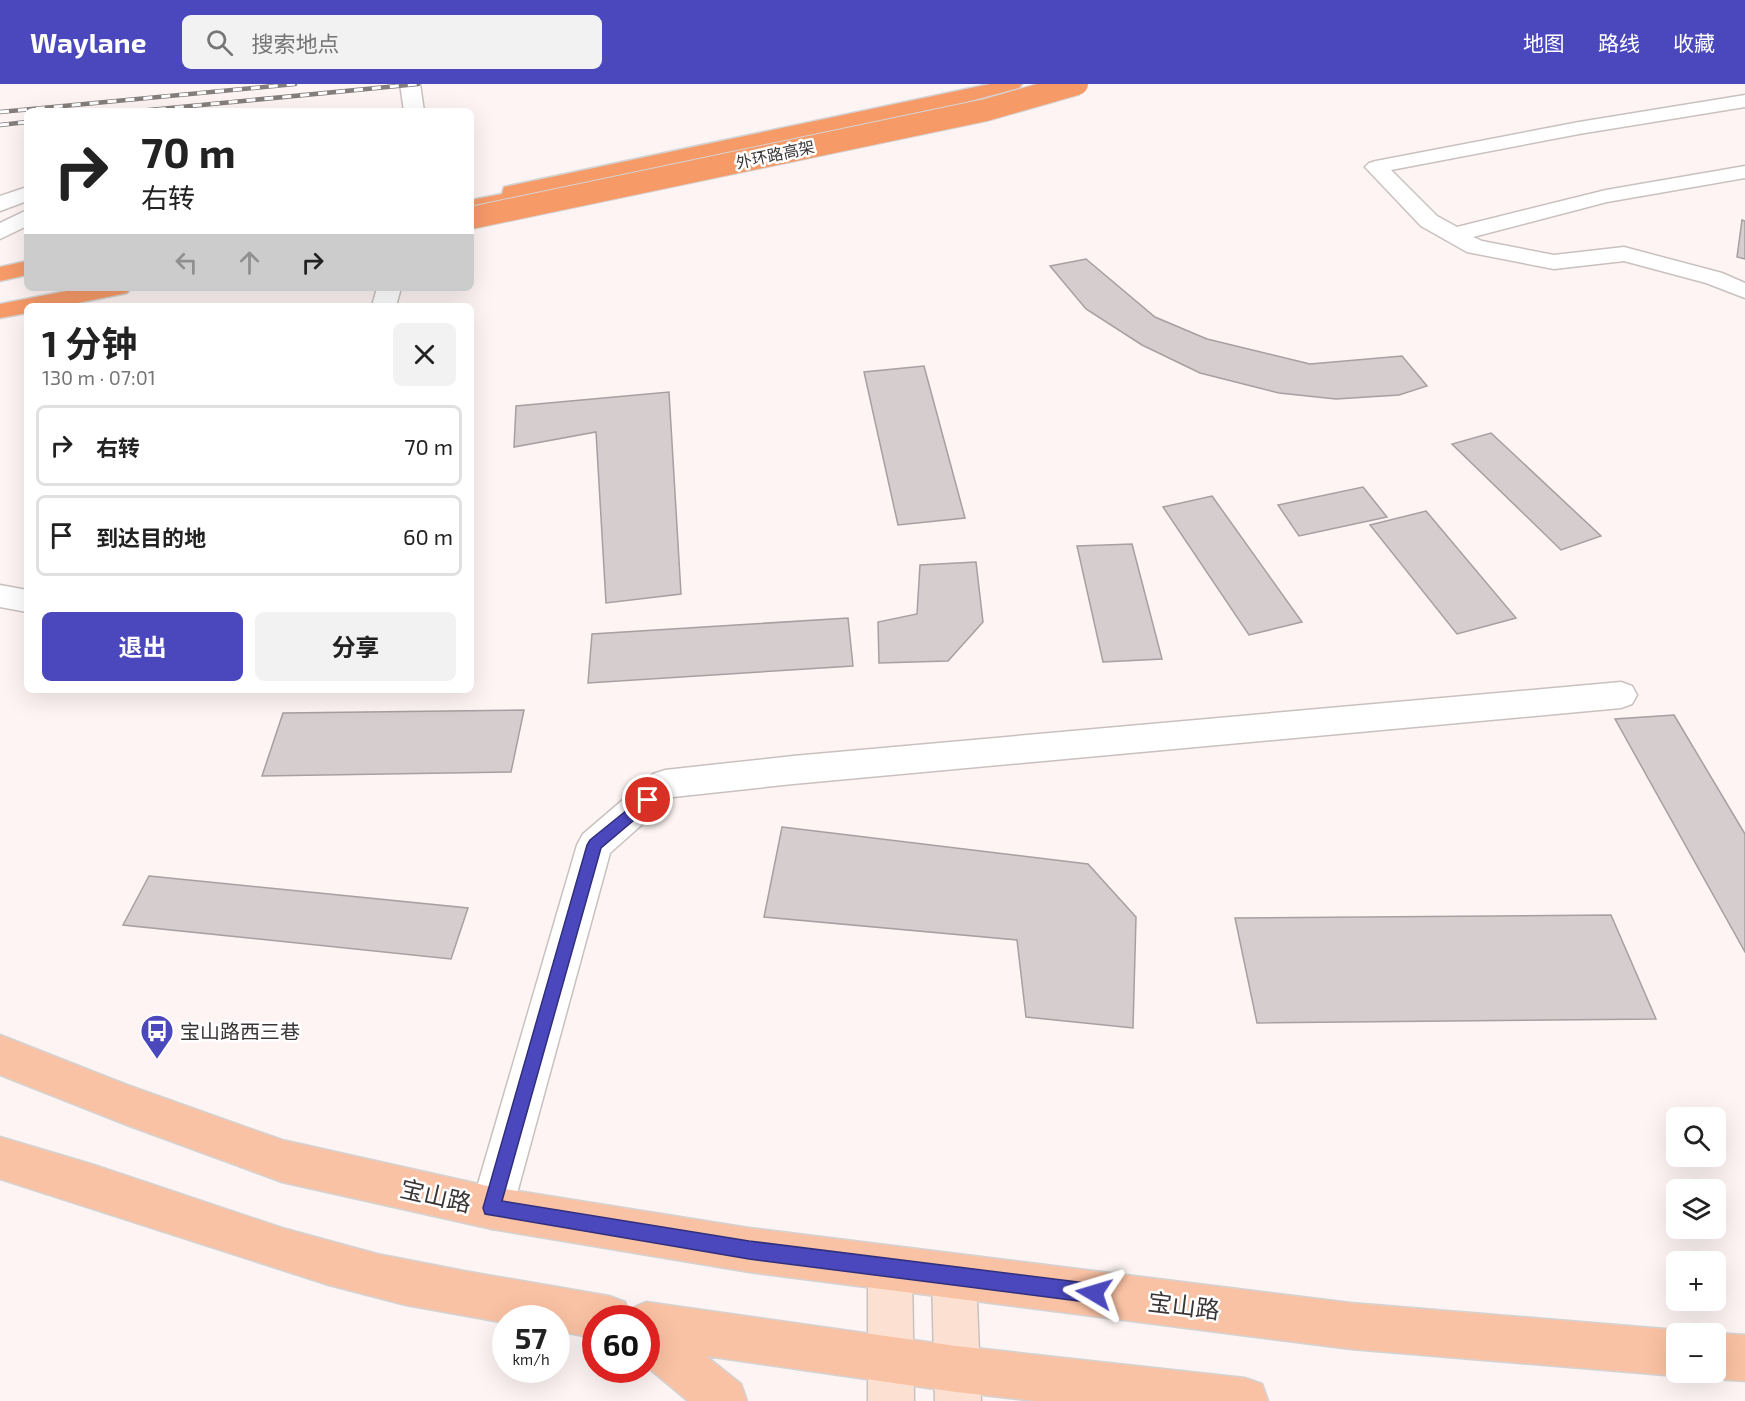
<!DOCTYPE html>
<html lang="zh">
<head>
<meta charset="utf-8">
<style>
  :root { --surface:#fff; --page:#f2f2f2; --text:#222; --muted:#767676; --line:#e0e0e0; --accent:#4b48be }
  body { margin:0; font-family:"Exo 2","Noto Sans SC",sans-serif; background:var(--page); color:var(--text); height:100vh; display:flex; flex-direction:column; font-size:22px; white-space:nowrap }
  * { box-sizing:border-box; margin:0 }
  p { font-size:20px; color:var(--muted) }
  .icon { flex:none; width:33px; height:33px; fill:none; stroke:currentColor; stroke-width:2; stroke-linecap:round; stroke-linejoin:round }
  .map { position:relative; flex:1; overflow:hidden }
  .sheet { position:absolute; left:24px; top:219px; width:450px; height:390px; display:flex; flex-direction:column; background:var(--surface); border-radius:9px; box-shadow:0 6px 24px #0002 }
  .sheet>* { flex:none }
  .top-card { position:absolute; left:24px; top:24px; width:450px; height:183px; border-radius:9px; box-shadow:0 6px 24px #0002; background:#fff; color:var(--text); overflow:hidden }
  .fabs { position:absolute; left:1666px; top:1023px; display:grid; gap:12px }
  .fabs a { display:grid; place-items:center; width:60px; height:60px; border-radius:9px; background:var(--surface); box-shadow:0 6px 24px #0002; font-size:30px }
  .speed { position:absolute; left:492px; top:1221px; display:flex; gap:12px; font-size:30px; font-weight:700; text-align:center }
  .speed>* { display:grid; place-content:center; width:78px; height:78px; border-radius:50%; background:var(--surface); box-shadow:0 6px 24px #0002; line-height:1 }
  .speed small { font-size:15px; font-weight:400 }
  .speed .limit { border:9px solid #d22; background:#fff; color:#111 }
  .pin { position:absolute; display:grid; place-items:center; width:51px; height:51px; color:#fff; margin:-26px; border:3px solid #fff; border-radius:50%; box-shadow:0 2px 6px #0007 }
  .me { position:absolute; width:66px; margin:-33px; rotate:277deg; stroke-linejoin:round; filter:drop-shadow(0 0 4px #0008) }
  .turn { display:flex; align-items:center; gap:21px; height:126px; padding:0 18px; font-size:27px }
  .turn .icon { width:78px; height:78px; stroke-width:2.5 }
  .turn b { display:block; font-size:42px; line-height:51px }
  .lanes { display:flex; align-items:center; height:57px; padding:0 18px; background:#0003; justify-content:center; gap:30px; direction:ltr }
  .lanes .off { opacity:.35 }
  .round { display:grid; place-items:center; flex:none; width:63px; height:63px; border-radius:9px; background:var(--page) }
  .head { display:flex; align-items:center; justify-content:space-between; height:102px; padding:0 18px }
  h1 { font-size:36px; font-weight:700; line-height:45px }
  .action { display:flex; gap:12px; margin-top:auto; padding:12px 18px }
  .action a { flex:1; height:69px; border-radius:9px; background:var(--accent); color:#fff; font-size:24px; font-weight:700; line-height:69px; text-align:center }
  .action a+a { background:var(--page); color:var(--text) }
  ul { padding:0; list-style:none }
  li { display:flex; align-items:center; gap:18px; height:81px; margin:0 12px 9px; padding:0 6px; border:3px solid var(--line); border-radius:9px }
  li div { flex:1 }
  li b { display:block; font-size:22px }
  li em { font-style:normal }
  header { display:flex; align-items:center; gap:36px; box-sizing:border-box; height:84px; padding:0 30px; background:var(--accent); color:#fff }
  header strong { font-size:28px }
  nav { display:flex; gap:33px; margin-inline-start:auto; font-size:21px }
  .search { width:420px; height:54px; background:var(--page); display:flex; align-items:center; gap:15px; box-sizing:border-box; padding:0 21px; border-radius:9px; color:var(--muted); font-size:22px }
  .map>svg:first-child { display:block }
  .building { fill:#d5cdce; stroke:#a79fa1; stroke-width:1.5 }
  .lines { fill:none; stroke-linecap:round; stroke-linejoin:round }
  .street-casing { stroke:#c9c1bf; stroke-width:3 }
  .secondary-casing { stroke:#c9c1bf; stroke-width:3 }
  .primary-casing { stroke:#d4d3d3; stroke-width:3 }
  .highway-casing { stroke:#d4d3d3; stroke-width:3 }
  .street { fill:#fff; fill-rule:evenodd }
  .secondary { fill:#fce1d2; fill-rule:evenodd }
  .primary { fill:#fac2a4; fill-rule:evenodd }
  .highway { fill:#f69a68; fill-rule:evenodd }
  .rail-casing { stroke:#847e7d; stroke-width:4.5 }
  .rail { stroke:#fff; stroke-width:3; stroke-dasharray:9; stroke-linecap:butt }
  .highway-bridge-casing { stroke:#d4d3d3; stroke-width:24; stroke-linecap:butt }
  .highway-bridge { stroke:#f69a68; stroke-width:22 }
  .route { fill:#4b48be; stroke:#312f7c; stroke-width:1.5 }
  .labels { text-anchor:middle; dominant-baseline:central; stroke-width:5; stroke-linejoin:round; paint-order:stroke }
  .far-street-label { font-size:16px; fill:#3a3636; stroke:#fff }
  .poi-label { font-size:20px; fill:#3a3636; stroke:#fff; text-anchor:start }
  .near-street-label { font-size:24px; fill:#3a3636; stroke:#fff }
</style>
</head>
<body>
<header>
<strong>Waylane</strong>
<div class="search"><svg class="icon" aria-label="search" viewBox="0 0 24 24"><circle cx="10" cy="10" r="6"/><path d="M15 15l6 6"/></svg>搜索地点</div>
<nav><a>地图</a><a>路线</a><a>收藏</a></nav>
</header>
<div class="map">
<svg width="1745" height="1317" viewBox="0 0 1745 1317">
  <rect width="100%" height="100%" fill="#fdf4f3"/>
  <!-- building -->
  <path class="building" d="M1742,136L1745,137V175L1737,173Z
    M1086,175L1155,233L1207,255L1310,280L1402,272L1427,302L1399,311L1336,315L1279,309L1200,289L1142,261L1086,225L1050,182Z
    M924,282L965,434L898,441L864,288Z
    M669,308L681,510L606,519L596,348L514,363L516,322Z
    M1491,349L1601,452L1561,466L1452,360Z
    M1363,403L1387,433L1299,452L1278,421Z
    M1212,412L1302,538L1249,551L1163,423Z
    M1426,427L1516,534L1457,550L1370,441Z
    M1132,460L1162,575L1103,578L1077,462Z
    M976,478L983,538L948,577L879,579L878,538L917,530L920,481Z
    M848,534L853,582L588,599L592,550Z
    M524,626L511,688L262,692L283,629Z
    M1674,631L1745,750V868L1615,635Z
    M782,743L1088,780L1136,833L1133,944L1026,933L1017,856L764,833Z
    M149,792L468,824L451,875L123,841Z
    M1611,831L1656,935L1257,939L1235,834Z"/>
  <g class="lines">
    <!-- street casing -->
    <g class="street-casing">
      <path id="street" d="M400,0H420L424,27H404Z
        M1745,11V23L1579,50L1391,86L1437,132L1457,143L1606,106L1745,82V94L1607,118L1473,153L1482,157L1554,171L1624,163L1722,189L1745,199V214L1706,199L1624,177L1554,185L1467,168L1421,142L1365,83L1369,79L1376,77L1579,38Z
        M27,103V117L0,127V112Z
        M27,126V142L0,155V139Z
        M377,204H401L396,222H372Z
        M0,501L27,506V528L0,523Z
        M1621,598L1632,602L1637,611L1632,620L1621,624L793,700L673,713L610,769L513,1124L507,1139L492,1145L477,1139L471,1124L577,761L583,750L653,690L665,686L793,672Z"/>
    </g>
    <!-- secondary casing -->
    <g class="secondary-casing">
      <path id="secondary" d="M890,1162L906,1168L912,1184L914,1317H868V1184L874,1168Z
        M954,1170L970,1176L976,1192L981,1317H935L932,1192L938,1176Z"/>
    </g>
    <!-- primary casing -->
    <g class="primary-casing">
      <path id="primary" d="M0,951L127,1001L282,1056L492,1103L749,1144L1351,1219L1677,1246L1685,1250H1677V1288H1685L1677,1292L1351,1265L749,1188L492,1145L282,1098L127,1041L0,991Z
        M0,1053L94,1081L282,1144L377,1170L464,1187L609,1212L625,1218L629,1228L630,1225L646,1218L956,1262L1245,1294L1262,1300L1268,1317H1036L956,1308L706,1272L741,1300L747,1317H688L646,1282V1234H596V1254L556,1247V1234H506V1239L406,1221L329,1201L0,1095Z
        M1716,1249L1745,1251V1297L1716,1295L1701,1288H1716Z"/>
    </g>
    <!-- highway casing -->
    <g class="highway-casing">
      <path id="highway" d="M990,0H1022L1019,4L963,19L547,107L545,114L471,130V116L502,110L504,103Z
        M27,177V191L0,197V183Z
        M82,204H131L127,209L63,222H27V229L0,234V220Z"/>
    </g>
    <!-- street -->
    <use href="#street" class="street"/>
    <!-- secondary -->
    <use href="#secondary" class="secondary"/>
    <!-- primary -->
    <use href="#primary" class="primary"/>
    <!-- highway -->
    <use href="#highway" class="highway"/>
    <!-- rail casing -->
    <g class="rail-casing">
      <path id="rail" d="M139,27L418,0
        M0,28L295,0
        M0,41L27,38"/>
    </g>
    <!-- rail -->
    <use href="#rail" class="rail"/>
    <!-- highway-bridge casing -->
    <g class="highway-bridge-casing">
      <path id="highway-bridge" d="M471,134L986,26L1077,0"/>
    </g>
    <!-- highway-bridge -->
    <use href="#highway-bridge" class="highway-bridge"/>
  </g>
  <!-- route -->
  <path class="route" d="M648,709L653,711L655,716L653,720L601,764L502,1117L749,1157L1094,1200L1100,1203L1103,1209L1100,1216L1094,1219L749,1175L485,1130L483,1124L587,761L590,756Z"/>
  <!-- icons -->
  <defs>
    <g id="bus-pin" transform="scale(1.725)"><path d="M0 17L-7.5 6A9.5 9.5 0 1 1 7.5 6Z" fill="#4b48be" stroke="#fff"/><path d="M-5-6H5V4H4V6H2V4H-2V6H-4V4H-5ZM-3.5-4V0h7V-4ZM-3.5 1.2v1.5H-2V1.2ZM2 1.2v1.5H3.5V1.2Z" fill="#fff"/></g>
  </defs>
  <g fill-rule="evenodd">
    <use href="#bus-pin" x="157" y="947"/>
  </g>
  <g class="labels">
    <!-- far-street labels -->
    <g class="far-street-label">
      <text transform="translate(775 70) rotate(-12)">外环路高架</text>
    </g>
    <!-- poi labels -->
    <g class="poi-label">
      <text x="180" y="947">宝山路西三巷</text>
    </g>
    <!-- near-street labels -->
    <g class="near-street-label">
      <text transform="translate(436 1111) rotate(13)">宝山路</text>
      <text transform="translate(1184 1221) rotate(7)">宝山路</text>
    </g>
  </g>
</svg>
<div class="fabs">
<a><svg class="icon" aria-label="search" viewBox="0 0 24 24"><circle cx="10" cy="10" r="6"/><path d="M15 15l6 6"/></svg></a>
<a><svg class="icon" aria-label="layers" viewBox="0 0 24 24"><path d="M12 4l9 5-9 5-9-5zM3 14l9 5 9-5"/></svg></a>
<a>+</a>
<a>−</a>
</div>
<div class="speed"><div>57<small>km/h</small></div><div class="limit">60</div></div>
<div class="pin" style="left:648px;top:716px;background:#d93025"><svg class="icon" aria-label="arrive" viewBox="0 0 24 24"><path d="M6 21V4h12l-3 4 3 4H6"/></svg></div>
<svg class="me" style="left:1094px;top:1209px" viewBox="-20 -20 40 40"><path d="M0-17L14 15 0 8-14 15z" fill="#4b48be" stroke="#fff" stroke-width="4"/></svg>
<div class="top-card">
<div class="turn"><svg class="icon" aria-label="right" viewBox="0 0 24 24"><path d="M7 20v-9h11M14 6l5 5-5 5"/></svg><div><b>70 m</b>右转</div></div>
<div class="lanes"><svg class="icon off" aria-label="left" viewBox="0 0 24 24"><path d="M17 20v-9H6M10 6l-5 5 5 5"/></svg><svg class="icon off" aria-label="ahead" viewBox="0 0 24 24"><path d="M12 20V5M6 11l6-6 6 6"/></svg><svg class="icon" aria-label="right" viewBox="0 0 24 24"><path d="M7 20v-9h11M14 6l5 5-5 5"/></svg></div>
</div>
<section class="sheet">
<div class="head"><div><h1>1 分钟</h1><p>130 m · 07:01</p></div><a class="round"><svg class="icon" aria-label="close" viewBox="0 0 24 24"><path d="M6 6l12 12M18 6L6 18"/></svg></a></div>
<ul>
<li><svg class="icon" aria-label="right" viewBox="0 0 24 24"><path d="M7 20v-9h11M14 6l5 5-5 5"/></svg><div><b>右转</b></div><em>70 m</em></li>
<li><svg class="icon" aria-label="arrive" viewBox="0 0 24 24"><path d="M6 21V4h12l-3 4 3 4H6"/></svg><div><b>到达目的地</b></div><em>60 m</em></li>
</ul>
<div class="action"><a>退出</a><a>分享</a></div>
</section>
</div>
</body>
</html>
